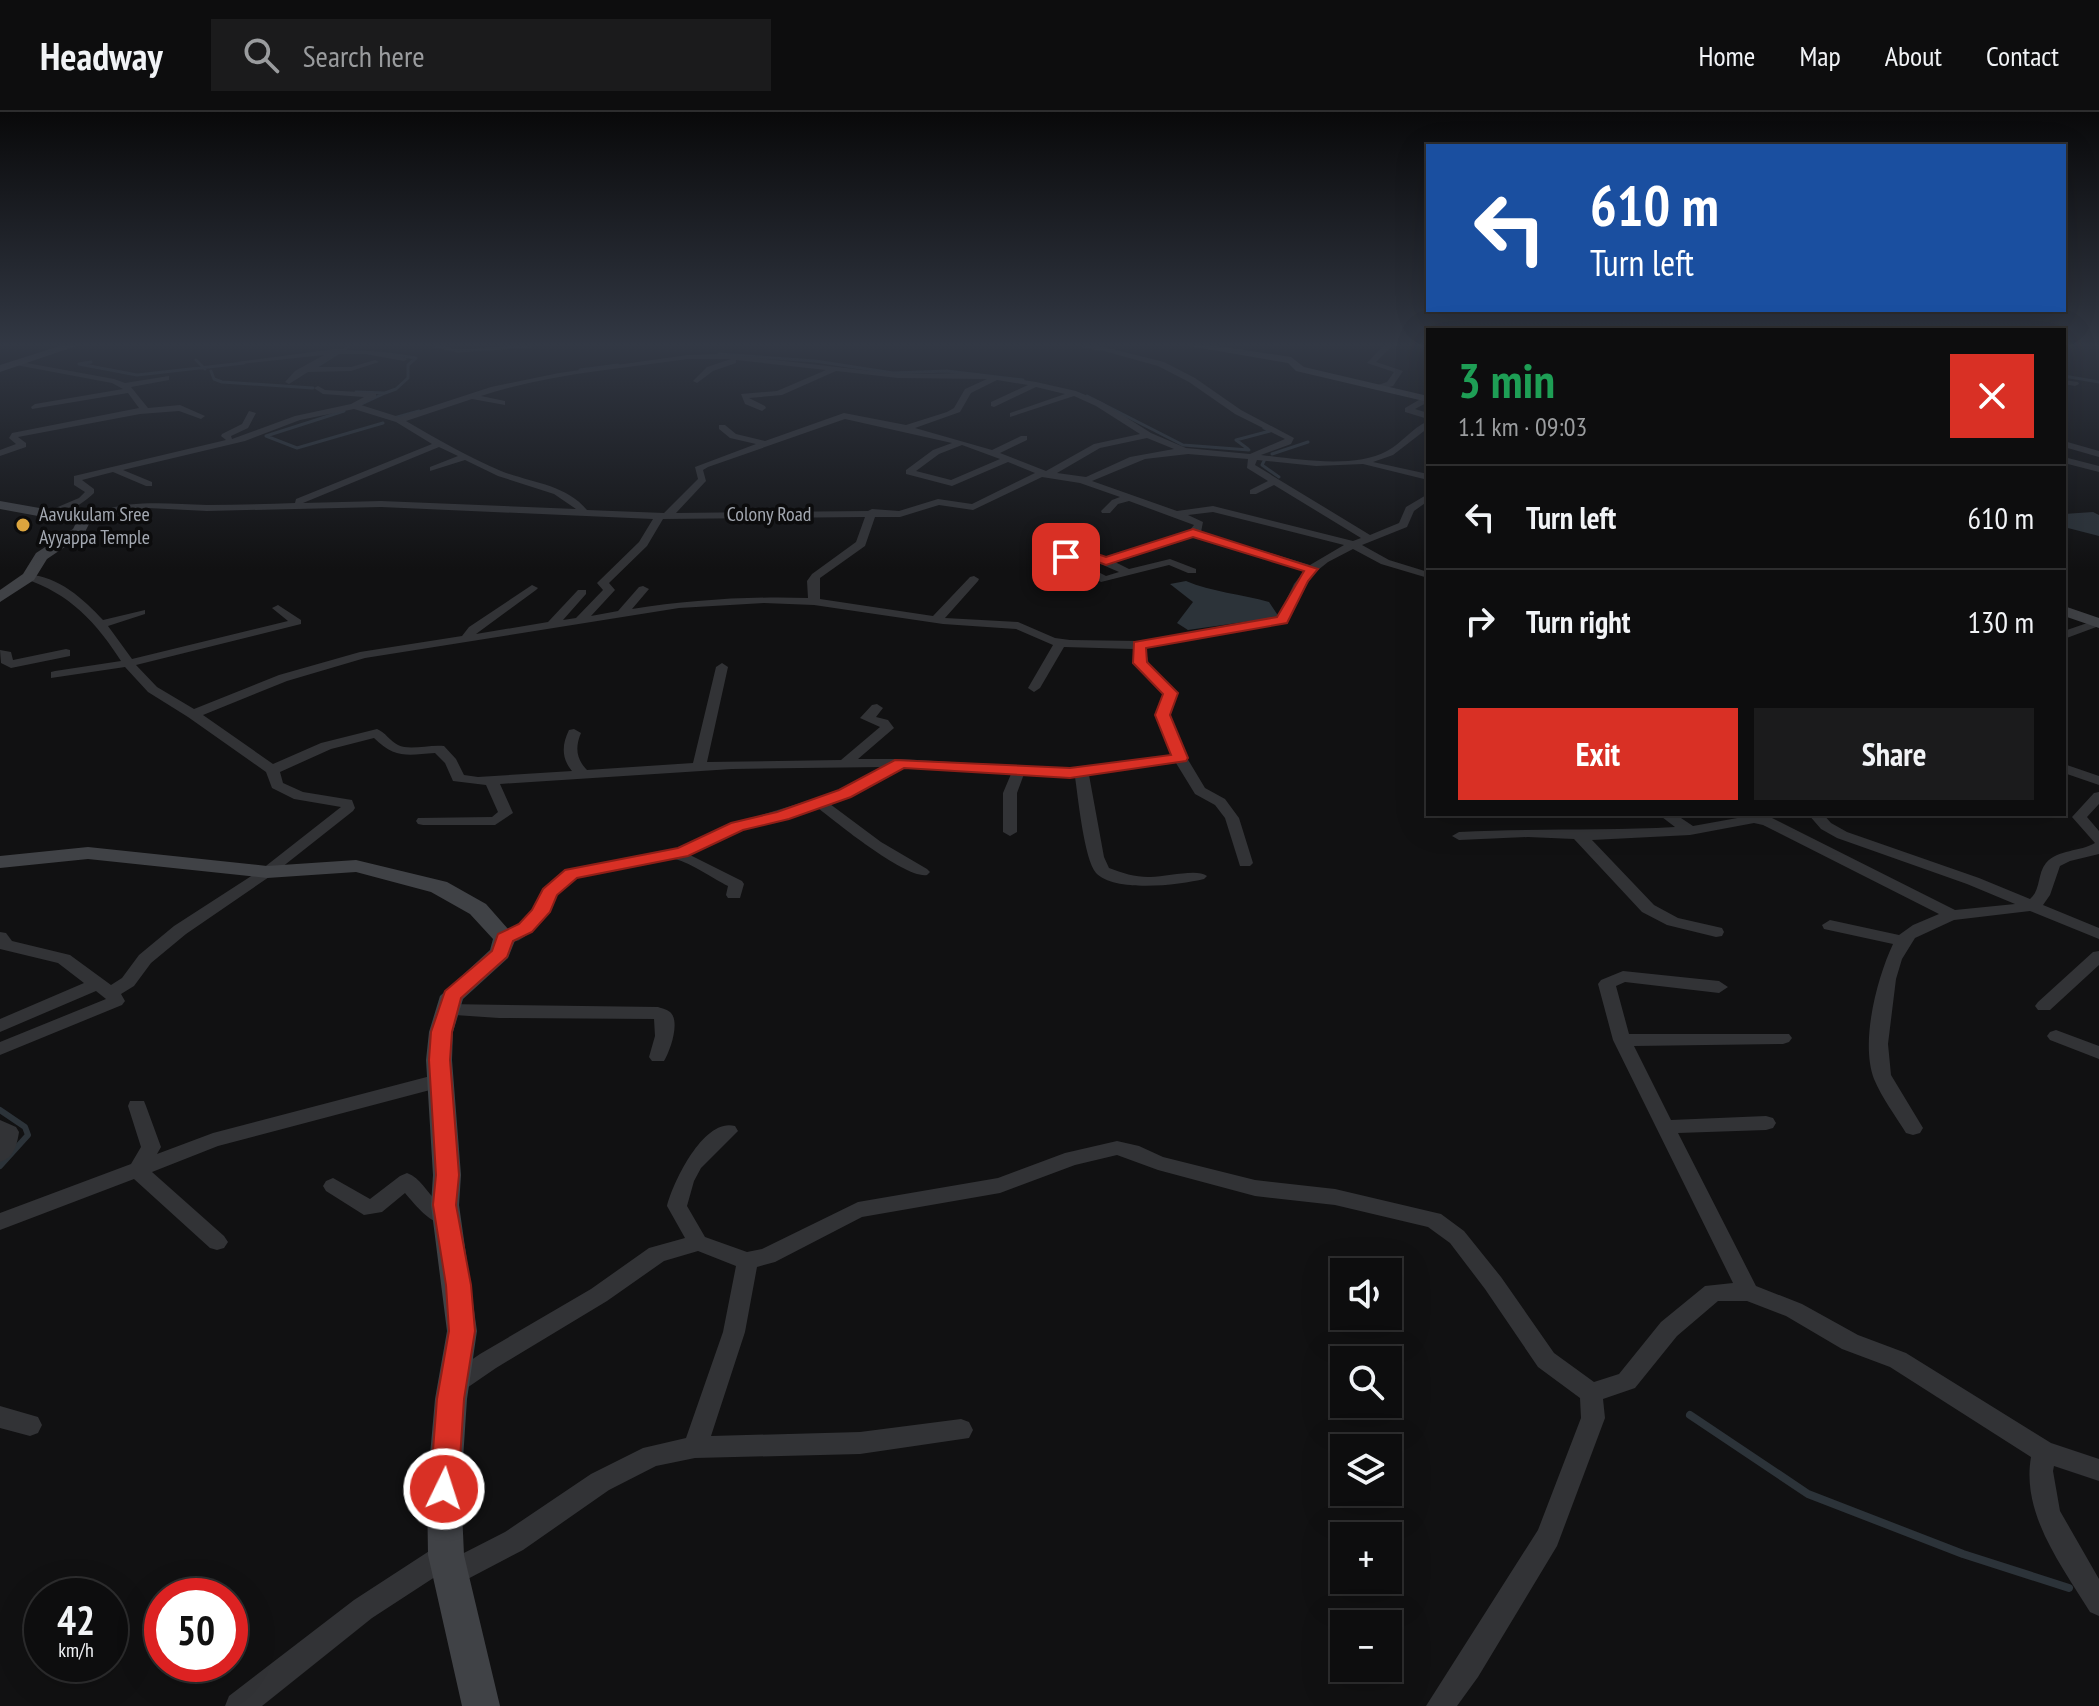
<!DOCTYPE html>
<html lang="en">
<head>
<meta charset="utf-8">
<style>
  :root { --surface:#0d0d0e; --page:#1b1b1c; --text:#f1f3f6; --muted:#9a9c9e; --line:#2d2d2e; --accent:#d93025 }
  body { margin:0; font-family:"PT Sans Narrow",sans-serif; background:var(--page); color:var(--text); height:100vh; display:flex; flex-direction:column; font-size:30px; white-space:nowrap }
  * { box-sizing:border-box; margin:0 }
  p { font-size:26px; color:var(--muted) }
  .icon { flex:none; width:44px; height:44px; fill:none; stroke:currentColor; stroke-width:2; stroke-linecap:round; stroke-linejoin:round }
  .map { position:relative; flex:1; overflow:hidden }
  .drawer { position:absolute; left:1426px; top:216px; width:640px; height:488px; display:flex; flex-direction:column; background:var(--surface); border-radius:0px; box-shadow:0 8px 32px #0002,0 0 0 2px var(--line) }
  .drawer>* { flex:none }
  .banner { position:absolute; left:1426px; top:32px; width:640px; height:168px; border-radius:0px; box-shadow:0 8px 32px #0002,0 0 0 2px var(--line); background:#1a4fa0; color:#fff; overflow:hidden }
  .buttons { position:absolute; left:1330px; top:1146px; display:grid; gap:16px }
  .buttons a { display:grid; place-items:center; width:72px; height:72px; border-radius:0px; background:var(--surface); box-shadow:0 8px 32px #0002,0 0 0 2px var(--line); font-size:40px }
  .speed { position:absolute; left:24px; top:1466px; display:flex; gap:16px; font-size:40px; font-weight:700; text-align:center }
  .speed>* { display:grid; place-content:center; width:104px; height:104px; border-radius:50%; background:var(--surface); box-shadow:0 8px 32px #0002,0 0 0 2px var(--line); line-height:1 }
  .speed small { font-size:20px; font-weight:400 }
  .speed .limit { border:12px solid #d22; background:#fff; color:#111 }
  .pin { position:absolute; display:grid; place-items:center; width:68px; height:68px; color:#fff; margin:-34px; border-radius:16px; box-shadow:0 4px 12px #0006 }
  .me { position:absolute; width:88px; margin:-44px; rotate:4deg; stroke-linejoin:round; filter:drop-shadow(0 0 6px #0008) }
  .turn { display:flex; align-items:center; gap:28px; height:168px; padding:0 32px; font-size:36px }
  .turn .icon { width:104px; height:104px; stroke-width:2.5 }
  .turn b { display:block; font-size:56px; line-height:68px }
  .round { display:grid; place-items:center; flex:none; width:84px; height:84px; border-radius:0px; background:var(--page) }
  .headline { display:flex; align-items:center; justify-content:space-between; height:136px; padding:0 32px }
  h1 { font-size:48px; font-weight:600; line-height:60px; color:#1e9e55 }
  .primary-button { display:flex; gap:16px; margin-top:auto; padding:16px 32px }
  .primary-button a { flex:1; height:92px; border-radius:0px; background:var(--accent); color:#fff; font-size:32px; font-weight:600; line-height:92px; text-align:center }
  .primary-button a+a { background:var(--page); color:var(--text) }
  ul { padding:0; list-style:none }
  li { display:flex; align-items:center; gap:24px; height:104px; padding:0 32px; border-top:2px solid var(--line) }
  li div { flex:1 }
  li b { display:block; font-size:30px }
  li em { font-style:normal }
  header { display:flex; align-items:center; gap:48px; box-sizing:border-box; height:112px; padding:0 40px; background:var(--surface); border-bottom:2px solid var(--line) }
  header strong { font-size:38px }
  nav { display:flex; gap:44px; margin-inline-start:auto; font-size:28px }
  .search { width:560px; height:72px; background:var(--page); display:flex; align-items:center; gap:20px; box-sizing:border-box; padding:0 28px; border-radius:0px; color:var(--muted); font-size:30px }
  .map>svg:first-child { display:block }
  .water { fill:#2c3339 }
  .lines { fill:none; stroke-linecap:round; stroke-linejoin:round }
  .stream-far2 { stroke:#2c3339; stroke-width:3 }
  .stream-far1 { stroke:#2c3339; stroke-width:6 }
  .stream { stroke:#2c3339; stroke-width:8 }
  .street { fill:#323336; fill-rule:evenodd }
  .secondary { fill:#404246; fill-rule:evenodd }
  .route { fill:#d93025; stroke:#8d1f18; stroke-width:2 }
  .poi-dot { fill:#dca53e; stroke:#0c0c0d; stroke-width:3 }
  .labels { text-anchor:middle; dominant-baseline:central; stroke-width:7; stroke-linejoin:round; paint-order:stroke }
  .far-poi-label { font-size:20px; fill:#a3a8b1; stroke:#0c0c0d; text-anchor:start }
  .far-street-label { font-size:20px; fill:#a3a8b1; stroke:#0c0c0d }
</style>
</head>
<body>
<header>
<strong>Headway</strong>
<div class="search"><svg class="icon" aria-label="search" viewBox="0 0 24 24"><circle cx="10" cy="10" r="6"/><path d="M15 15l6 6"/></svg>Search here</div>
<nav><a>Home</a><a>Map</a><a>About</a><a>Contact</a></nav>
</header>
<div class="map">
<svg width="2099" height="1594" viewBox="0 0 2099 1594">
  <rect width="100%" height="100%" fill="#111112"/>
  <!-- water -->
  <path class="water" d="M2093,400L2099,403V424L2064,415V402Z
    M1186,469C1211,480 1242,482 1269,490L1279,505L1188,518L1177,511L1193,490L1170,472Z"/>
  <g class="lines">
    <!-- stream-far2 -->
    <path class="stream-far2" d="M435,234L458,239L530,234
      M1083,234L1099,237
      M719,242L815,249L893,261L947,259L1023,268
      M196,248L205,257
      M91,250L79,252L137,263L244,251
      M316,255L349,234
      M580,258L618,253
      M211,259L214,267L222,270L313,276
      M2064,264L2099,270
      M385,281L396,277L408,266V253L416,246L389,242
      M1087,284L1183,333L1249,338
      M355,295L385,281L356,280
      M344,299L266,324L297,336L383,311
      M394,306L419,299
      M1248,337L1236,328L1270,319L1264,316
      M1272,342L1308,330
      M1265,347L1262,353L1279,365"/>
    <!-- stream-far1 -->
    <path class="stream-far1" d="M0,998L25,1015L28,1023L0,1054"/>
    <!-- stream -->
    <path class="stream" d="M1690,1303L1808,1382L1963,1442L2069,1476"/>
    <!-- street -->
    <path class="street" d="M1086,234H1100L1164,250L1195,266L1241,298L1294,326L1291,332L1261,343C1296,347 1354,357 1387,339C1402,331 1412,316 1428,309V316L1393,343L1373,350L1428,362V368L1363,352L1316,354L1257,348L1255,353L1370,423L1399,411L1406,395L1428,382V389L1414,399L1407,415L1362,433L1389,448L1428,460V466L1381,452L1353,437L1328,450L1313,462L1286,510L1145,536L1149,552L1177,581L1169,603L1187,646L1205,676L1225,687L1239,706L1253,751L1250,754H1240L1225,706L1215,693L1195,682L1176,651L1089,663L1104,745L1109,756C1122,761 1135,765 1148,765C1164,766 1196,756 1207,764L1204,767C1180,773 1115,781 1096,761C1084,747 1078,685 1075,665L1024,662L1017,681V720L1010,724L1003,720V681L1011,662L903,655L850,685L830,692L881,730L927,757L930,760L927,763C906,767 837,711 818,696L742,718L690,743L742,769L744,772L740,786H728L726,783L728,774C715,768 685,747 673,747C663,747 583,762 575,766C550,779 537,839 499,830L497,826L519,812L533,798L543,777L566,759L678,737L732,712L840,679L883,655L732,657L500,672L513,701L495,713H423L418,712L416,709L418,706L492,705L498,700L486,673L453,669L445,651L435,641C408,643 395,647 374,626L331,637L280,660L283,671L303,680L352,688L355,696L353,699L272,763L186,822L151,851L134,874L121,882L125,889L122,893L0,943V930L106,887L96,879L0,920V907L84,871L58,851L0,837V820L6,821L12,829L70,843L111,873L122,866L139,843L174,814L262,757L341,695L294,687L272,676L266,660L188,605L148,580L125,555L51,566V560L55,559L121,549C97,511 69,481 25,467V463C55,461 84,487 103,508L145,498V502L108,514L132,547L288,509L272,496L278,493L301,508V512L136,553L157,575L194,597L279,563L360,540L462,524L469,515L532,473L538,476L536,478L476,522L548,510L578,478H586V482L563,508L576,506L603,478L597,471L599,469L639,430L653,407L381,395L207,399L148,396L124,400L83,413L78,410C116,385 164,392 207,393C236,393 266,392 295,391L296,387L432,332L396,310L354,297L300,308L245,329L123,358L152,370V374H146L113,360L82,368L94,377V381C83,392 63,404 46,404V400L79,386L85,380L74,373V364L226,328L221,324L222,322L242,312L249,299L256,301L248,316L231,324L232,327L295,304L351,292L364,285L323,282L314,276L318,274L325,278L376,281V285L361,293L399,305L491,275L559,261L688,243L722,242L898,262L974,261L1036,270L1076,279L1102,290L1151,321L1186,336L1250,342L1285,327L1235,302L1189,270L1158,254ZM688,247H731L707,255L693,269L697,271L713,259L736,251V248L826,258L777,279L741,282L745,292L762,299L766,296L765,294L749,286L782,283L836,259L898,266L987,267L965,277L954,296L947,300L906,313L844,301L765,329L736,322L725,313H719V317L730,326L756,332L695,355L698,367L664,401L587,398C565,372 531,371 501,359C468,345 437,327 406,309L472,287L505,293V289L481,284C547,262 619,257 688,247ZM997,268L1028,273L991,290V294L994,295L1036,275L1065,282L1010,301V305L1074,284L1096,294L1140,322L1094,332L1046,359L1000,341L1027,328V324H1021L992,338L915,316L960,300L971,281ZM845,307L952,331L933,338L906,358V362L952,374L1008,350L1035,361L972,392L938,387L899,399L872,397L868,399L676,401L706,369L703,358L708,355ZM1147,326L1174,337L1130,345L1086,365L1057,361L1100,336ZM962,333L1000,347L951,368L916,359L939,342ZM439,335L458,344L430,355V359L465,348L498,364L554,382L576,397L381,389L303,391ZM1188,342L1248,347L1247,356L1268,369L1250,378V382H1256L1274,373L1361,426L1353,429L1213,394L1177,399L1092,369L1145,347ZM1042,365L1080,371L1120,385L1112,388L1101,399L1102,401H1110L1118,392L1129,389L1194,413L1189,419L1106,445L1083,438L1059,446L1101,470L1169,453L1188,461H1196V457L1170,447L1129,457L1115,450L1193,424L1305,458L1294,472L1278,505L1139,529L1070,528L1055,526L1018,510L945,506L978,469L979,467L974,464L970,465L933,504L820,487V466L865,434L875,405H900L939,393L973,398ZM1213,400L1344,433L1310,453L1201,420L1203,410L1188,403ZM865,405L856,430L812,462L807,469L808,486C749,484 690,488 632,497L649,477L643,474L639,475L618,499L591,504L615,478L609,471L647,434L663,407ZM1082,444L1119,460L1106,464L1073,447ZM764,491L814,493L943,512L1016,517L1053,533L1028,576L1034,580L1040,576L1064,535L1133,537C1134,557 1151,567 1164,581L1155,603L1172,643L1070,657L901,647H858L894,616L888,608L876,605L883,596L877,592L872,593L860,606L880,615L841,648L707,650L728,555L722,551L716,555L693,651L587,658C576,647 575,635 581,621L574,617L569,618C562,632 561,646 572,659L478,665L464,663L456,647L444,634C430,632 410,639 398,633C390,629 385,620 377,617L321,631L273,652L203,603L287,569L365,546L679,496Z
      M1383,234H1392L1376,250L1403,259L1393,274L1378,278L1375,274L1387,270L1394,260L1367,251Z
      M335,237L385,240L408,247L404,249L365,242H335L316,255H351L375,248L379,250L351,259L308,260L289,272L285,270L295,259L324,243L241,252L237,250Z
      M16,249L114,267L125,271L169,264V268L131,275L148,296L180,293L205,304L201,307L179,299L140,302L18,325L26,331V335L0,344V338L16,332L9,326L12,321L139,296L128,281L32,297L31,295L35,292L123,277L112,271L16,253Z
      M2064,268L2078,270L2079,272L2075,274L2064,272Z
      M1424,285H1428V290L1415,297L1428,301V307L1405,300V296Z
      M2064,329L2099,339V345L2064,335Z
      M2064,345L2099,354V360L2064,351Z
      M2099,507V514L2064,527V519Z
      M66,537L70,538V544L11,556L1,551L0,538L11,540L13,548Z
      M2064,652L2099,664V673L2064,661Z
      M2099,680V692L2087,705L2099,719V742L2070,749L2060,754L2050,783L2043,793L2099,816V827L2030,799L1954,808L1915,826L1902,847L1896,867L1888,932L1891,963L1923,1016L1920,1021L1913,1023L1906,1021C1895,1003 1882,986 1874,967C1860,930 1877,866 1893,832L1824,817L1822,813L1830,808L1899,823L1913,813L1939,802L1763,713L1754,711L1690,723L1592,728L1654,793L1678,806L1722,816L1724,820L1722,824L1716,825L1667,813L1642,800L1574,727L1528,725L1459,728L1452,724L1459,720C1531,716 1603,719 1675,715L1658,702H1675L1693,714L1754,703L1772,706L1955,798L2015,792L1967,772L1837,726L1821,717L1808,702H1823L1831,711L1847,720L1979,766L2030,787C2041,778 2037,762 2046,751C2058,737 2080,740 2095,731L2072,705L2094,681Z
      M2099,839V853L2050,898H2038L2035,894L2038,890L2093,840Z
      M1623,859L1719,869L1728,875L1719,881L1625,870L1616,874L1629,922H1789L1792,926L1789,930L1783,932L1634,934L1671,1008L1766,1004L1773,1006L1776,1011L1773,1016L1766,1018L1678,1021L1756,1174L1802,1192L1858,1223L1906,1241L2051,1331L2099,1347V1369L2054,1354L2053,1359L2060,1399L2099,1467V1504L2090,1500C2062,1454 2021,1402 2031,1345L1890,1255L1842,1237L1786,1204L1747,1189H1718L1677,1224L1635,1276L1603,1287L1605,1306L1557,1434L1478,1565L1457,1594H1426L1538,1418L1581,1306L1580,1286L1538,1255L1485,1177L1450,1131L1428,1115L1335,1093L1255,1084L1158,1058L1117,1043L1075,1053L1000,1081L862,1105L775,1150L757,1155L745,1220L711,1324L860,1320L961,1307L969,1310L973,1318L969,1326L860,1342L695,1346L656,1354L609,1378L523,1438L460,1471L451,1475L442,1471L438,1463L372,1506L262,1594H225L229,1584L354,1488L437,1434L446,1430L455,1434L458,1444L505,1420L591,1362L643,1336L686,1326L723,1220L736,1154L698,1139L664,1149L607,1189L496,1256L461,1280L453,1283L445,1280L441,1273L445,1266L480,1242L591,1177L649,1136L685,1126L667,1094C673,1070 704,1005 735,1014L738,1019L701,1056L694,1069L687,1094L705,1125L747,1140L762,1137L858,1090L998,1066L1065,1041L1117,1029L1139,1034L1163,1045L1255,1068L1335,1077L1441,1102L1464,1119L1501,1165L1554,1241L1594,1270L1619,1262L1661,1210L1705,1174L1733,1171L1613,928L1598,872L1601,868Z
      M446,892L658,895C661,896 669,898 671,901C680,911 670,939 664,949H652L649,945L655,924L654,907L499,906L440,902L437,898Z
      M2056,918L2099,934V947L2050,928L2047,924L2050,920Z
      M442,961L449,963L451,968L449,973L218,1034L152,1060L224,1124L228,1130L224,1136L217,1138L210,1136L134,1067L0,1118V1101L131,1052L141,1035L128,994L130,989H144L146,994L161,1035L157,1042L213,1021Z
      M0,1008L16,1015L19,1020C17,1033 14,1046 0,1050Z
      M407,1061C421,1066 426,1080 437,1089C444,1095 452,1097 457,1106L454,1112C435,1118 417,1095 405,1081L382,1100L364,1103L326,1079L323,1074L326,1069L333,1066L370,1087L400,1064Z
      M0,1294L38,1305L42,1313L38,1321L30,1324L0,1316Z"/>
    <!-- secondary -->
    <path class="secondary" d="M60,234H76L0,260V253Z
      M1189,234H1218L1291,245L1304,255L1428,284V290L1296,259L1288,251Z
      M0,389L79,403L90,410L84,422L47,447L34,468L0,490V478L23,462L36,441L73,417L76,411L0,397Z
      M2064,494L2099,506V516L2064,504Z
      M88,735L267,754L356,748L447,770L486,792L516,826L508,846L463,887L453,920L452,948L461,1063L459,1093L477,1219L467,1287L461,1377L464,1443L500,1594H462L428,1443L427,1377L435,1287L447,1219L431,1093L433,1063L426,948L429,920L440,884L490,838L493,827L470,802L431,780L356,760L267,766L88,747L0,756V744Z"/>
  </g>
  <!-- sky -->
  <linearGradient id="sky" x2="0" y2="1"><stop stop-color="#09090a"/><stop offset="0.51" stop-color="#323844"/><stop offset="1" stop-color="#323844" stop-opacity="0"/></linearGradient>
  <rect width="2099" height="457" fill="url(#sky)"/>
  <!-- route -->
  <path class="route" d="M1193,417L1318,457L1308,469L1287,511L1146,536L1147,550L1178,581L1170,603L1188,646L1186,649L1070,666L904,656L851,685L789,707L743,718L688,744L577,766L557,783L550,800L532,820L513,829L507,845L461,886L452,920L450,948L459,1063L456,1093L471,1173L475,1219L464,1287L458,1377L454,1387L444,1390L434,1387L430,1377L437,1287L449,1219L446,1173L433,1093L436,1063L429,948L431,920L445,879L492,839L498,822L519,812L532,798L543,777L565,758L678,736L731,711L777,700L839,678L895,648L1070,656L1171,643L1155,603L1163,582L1133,551L1134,530L1277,505L1304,459L1193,425L1106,453L1082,444L1066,449L1060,445L1083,437L1106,445Z"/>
  <!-- markers -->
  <circle class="poi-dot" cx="23" cy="413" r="8"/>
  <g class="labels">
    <!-- far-poi labels -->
    <g class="far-poi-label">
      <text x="39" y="402">Aavukulam Sree<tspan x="39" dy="23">Ayyappa Temple</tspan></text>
    </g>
    <!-- far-street labels -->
    <g class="far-street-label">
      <text x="769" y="402">Colony Road</text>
    </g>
  </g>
</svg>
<div class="buttons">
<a><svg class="icon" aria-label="sound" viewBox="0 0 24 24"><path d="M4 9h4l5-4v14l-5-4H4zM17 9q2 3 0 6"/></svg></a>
<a><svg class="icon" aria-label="search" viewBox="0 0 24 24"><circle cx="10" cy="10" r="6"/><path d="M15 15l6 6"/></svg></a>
<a><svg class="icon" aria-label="layers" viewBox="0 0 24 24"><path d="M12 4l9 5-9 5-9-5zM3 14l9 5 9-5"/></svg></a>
<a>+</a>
<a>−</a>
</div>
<div class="speed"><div>42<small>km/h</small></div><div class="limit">50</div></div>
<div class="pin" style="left:1066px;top:445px;background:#d93025"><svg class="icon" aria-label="arrive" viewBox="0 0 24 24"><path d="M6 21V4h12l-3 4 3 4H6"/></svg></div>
<svg class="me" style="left:444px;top:1377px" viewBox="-20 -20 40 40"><circle r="17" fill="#d93025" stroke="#fff" stroke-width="3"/><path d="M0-11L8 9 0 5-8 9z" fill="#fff"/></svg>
<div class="banner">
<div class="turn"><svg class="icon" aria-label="left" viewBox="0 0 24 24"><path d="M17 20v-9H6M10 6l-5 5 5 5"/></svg><div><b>610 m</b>Turn left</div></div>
</div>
<section class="drawer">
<div class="headline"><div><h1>3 min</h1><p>1.1 km · 09:03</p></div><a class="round" style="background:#d93025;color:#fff"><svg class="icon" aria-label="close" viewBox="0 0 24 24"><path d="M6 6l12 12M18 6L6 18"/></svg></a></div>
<ul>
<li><svg class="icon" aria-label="left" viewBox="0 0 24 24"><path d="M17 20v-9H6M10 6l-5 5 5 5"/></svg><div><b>Turn left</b></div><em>610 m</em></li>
<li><svg class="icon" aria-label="right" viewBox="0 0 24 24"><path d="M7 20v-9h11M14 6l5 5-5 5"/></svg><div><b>Turn right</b></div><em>130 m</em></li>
</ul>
<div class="primary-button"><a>Exit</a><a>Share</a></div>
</section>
</div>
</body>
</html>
